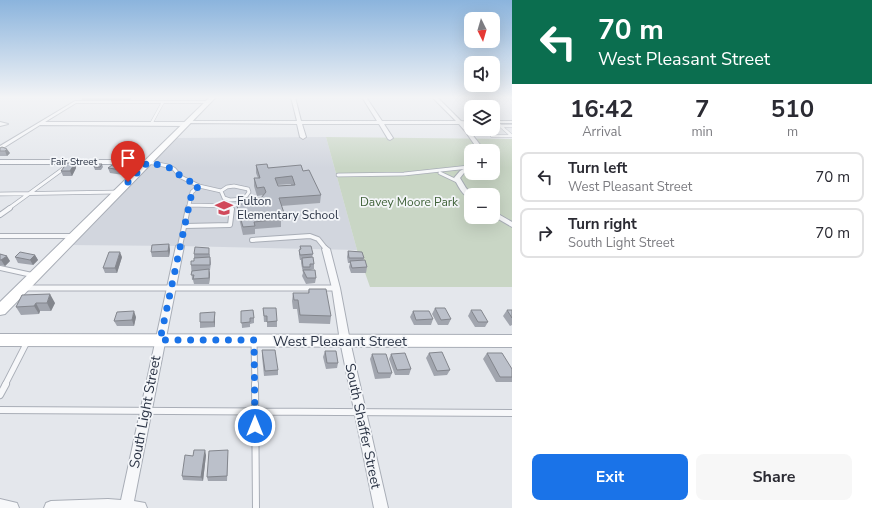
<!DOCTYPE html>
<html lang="en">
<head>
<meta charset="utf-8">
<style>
  :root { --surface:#fff; --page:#f7f7f7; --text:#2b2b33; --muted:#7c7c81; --line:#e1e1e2; --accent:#1a73e8 }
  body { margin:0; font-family:"Nunito Sans",sans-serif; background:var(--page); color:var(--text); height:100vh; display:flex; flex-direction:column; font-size:15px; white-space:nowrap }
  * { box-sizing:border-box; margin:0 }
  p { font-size:13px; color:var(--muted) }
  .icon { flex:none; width:22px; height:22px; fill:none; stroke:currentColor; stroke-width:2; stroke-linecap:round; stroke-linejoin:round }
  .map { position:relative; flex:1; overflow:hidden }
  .sheet { display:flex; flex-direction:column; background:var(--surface); width:360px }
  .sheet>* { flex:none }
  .hud { background:#0b6e4f; color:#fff; overflow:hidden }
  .needle { width:26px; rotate:175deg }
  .tools { position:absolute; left:464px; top:12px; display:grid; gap:8px }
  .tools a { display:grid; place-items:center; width:36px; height:36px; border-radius:8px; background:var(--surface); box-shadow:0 4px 16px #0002; font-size:20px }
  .pin { position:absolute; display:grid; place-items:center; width:34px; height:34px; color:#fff; margin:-41px -17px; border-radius:50% 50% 50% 0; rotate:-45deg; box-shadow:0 0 4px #0007 }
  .pin .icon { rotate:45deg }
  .me { position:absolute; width:44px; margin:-22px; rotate:0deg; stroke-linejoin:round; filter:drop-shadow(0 0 3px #0008) }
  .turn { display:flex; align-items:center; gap:14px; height:84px; padding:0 20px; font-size:18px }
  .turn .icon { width:52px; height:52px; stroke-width:2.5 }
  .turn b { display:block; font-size:28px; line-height:34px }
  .eta { display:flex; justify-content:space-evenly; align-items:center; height:68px; text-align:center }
  .eta b { font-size:24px; font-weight:700; line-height:28px }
  .cta { display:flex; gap:8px; margin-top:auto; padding:8px 20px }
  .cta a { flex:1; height:46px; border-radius:8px; background:var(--accent); color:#fff; font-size:16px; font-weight:700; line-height:46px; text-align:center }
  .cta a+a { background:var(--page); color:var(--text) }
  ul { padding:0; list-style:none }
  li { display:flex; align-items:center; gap:12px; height:50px; margin:0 8px 6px; padding:0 12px; border:2px solid var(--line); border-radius:8px }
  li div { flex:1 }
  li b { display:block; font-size:15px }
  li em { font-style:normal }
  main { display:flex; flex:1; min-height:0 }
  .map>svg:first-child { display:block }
  .built { fill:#d2d6de }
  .green { fill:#c9d6c5; fill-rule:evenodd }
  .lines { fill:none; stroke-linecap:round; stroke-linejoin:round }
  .lane-far4-casing { stroke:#a9aeb7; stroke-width:3.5 }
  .lane-far3-casing { stroke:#a9aeb7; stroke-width:4.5 }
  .lane-far2-casing { stroke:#a9aeb7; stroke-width:6 }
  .lane-far1-casing { stroke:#a9aeb7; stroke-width:7 }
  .lane-casing { stroke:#a9aeb7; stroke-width:8 }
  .street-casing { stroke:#a9aeb7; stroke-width:2 }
  .secondary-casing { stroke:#a9aeb7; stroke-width:2 }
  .lane-far4 { stroke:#f7f8fa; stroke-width:2.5 }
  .lane-far3 { stroke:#f7f8fa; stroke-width:3 }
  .lane-far2 { stroke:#f7f8fa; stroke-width:4 }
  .lane-far1 { stroke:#f7f8fa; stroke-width:5 }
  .lane { stroke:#f7f8fa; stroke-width:6 }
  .street { fill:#f7f8fa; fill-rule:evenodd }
  .secondary { fill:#fff; fill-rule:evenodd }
  .wall { fill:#a1a5ae; fill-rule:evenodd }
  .shaded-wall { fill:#83868d }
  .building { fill:#bbc0ca; stroke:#83868d; fill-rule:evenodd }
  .route { stroke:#1a73e8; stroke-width:7; stroke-dasharray:0 12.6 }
  .labels { text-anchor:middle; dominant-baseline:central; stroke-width:3.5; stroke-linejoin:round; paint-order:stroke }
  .far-street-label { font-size:10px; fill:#2b3445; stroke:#f4f6f9 }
  .poi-label { font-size:12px; fill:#2b3445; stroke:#f4f6f9; text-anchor:start }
  .park-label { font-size:12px; fill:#3f6138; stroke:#f4f6f9 }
  .near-street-label { font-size:14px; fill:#2b3445; stroke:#f4f6f9 }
</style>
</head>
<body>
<main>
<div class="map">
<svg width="512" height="508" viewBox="0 0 512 508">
  <rect width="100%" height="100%" fill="#e4e7ec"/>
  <!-- built -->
  <path class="built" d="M326,137L357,250L180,246L65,245L172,138Z"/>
  <!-- green -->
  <path class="green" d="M326,137L512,139V287H370L357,250ZM471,151H493V173H471ZM471,195H493V217H471Z"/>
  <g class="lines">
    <!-- lane-far4 casing -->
    <g class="lane-far4-casing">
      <path id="lane-far4" d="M496,122L512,136
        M151,124L163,102
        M500,126H512
        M492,136H512"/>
    </g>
    <!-- lane-far3 casing -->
    <g class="lane-far3-casing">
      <path id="lane-far3" d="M148,162L168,166L174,169L181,177L199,186L221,191
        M440,173L457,181
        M338,175L404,174L469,167
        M234,186L248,189L249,192L244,199L230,200L224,198L221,191L227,187Z
        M0,194L118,192
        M189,205L229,206L232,209
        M8,209L67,166
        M188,209L192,192L199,186"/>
    </g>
    <!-- lane-far2 casing -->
    <g class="lane-far2-casing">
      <path id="lane-far2" d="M0,215L10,208
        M185,226L230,225L232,209L231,208
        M252,240L310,236L318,239L326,249
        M180,246L188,208
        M0,268L32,275"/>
    </g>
    <!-- lane-far1 casing -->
    <g class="lane-far1-casing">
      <path id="lane-far1" d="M26,288H336
        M254,342L255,385
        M5,385L27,342"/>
    </g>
    <!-- lane casing -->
    <g class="lane-casing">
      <path id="lane" d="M255,384L256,508
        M0,395L6,384
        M0,410L512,413"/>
    </g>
    <!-- street casing -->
    <g class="street-casing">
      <path id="street" d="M291,97H295L301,121H377L362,97H366L382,121H456L432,97H437L461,121L471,122V124H464L485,151H479L465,131L459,124H384L393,138L390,140L388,139L379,124H302L306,137L303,139L300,137L297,124L188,123L186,126L40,125L0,150V146L75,101H209L211,102L209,103H76L45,122H186L188,121H297Z
        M508,97H512V100Z
        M493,121H512V123H493Z
        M0,122L8,124L0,126Z
        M0,160H148L151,162L148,164H0Z
        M471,165V169L464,173L460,178L466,188L473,195H471V199C462,195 458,186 454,178L460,171Z
        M493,211L512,222V227L493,216Z
        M0,234H74L78,236L74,238H0Z
        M180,243L184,246L134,501L145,503L147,508H44L46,503L51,501L108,499L121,500L176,246Z
        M326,246L330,249L340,288L350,341L388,508H374L340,341L332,288L322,249Z
        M0,499L17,503L19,508H0Z"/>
    </g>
    <!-- secondary casing -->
    <g class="secondary-casing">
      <path id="secondary" d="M210,97H216L5,314L0,315V302Z
        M0,334L512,335V347L0,346Z"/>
    </g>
    <!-- lane-far4 -->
    <use href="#lane-far4" class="lane-far4"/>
    <!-- lane-far3 -->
    <use href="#lane-far3" class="lane-far3"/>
    <!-- lane-far2 -->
    <use href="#lane-far2" class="lane-far2"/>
    <!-- lane-far1 -->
    <use href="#lane-far1" class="lane-far1"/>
    <!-- lane -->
    <use href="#lane" class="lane"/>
    <!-- street -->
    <use href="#street" class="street"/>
    <!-- secondary -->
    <use href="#secondary" class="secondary"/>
  </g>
  <!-- wall -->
  <path class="wall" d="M81,97H139V98H132L130,100H82Z
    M0,148L10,153L7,156H0Z
    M75,163L76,168L72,176H63L61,171Z
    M102,164L103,167L101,170H95L94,167Z
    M256,165L268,168L303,171L321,195L320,203L281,206L284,213L283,221H281V227L255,229V234L243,235L238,214L237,206H239V198H261L263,195L257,196L254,186V178H258L256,173ZM291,184V185L278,186L277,185Z
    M125,167L126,172L123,175L110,173L108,168Z
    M169,244L170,250L169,257H152L151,252Z
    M300,246L313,254L312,257L314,264V269L310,270L316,278L315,283L306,284L302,276L303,273L301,263V260H300L299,255Z
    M348,251L364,258L363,261L367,267L366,273H351L349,267L350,263H348L347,257Z
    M0,254L10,261L5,266L0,265Z
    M194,254H210V257L211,263L210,270H209L210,274L209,284H194L193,280H192L191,265L194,261Z
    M35,255L38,260L33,265L18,263L15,257Z
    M122,257L117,273H105L103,268Z
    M309,289L331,316L330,324L299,323L297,309H293L292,301L293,293H308Z
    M22,295L55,303L51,311H40L39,314L21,315L16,307Z
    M263,308L277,321V327H267V322H264Z
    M435,308L451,319L448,325H438L432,314Z
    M471,310L488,322L485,327H475L468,316Z
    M507,310H512V325L510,326L503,316Z
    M241,311L254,318V323L250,324V327L242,328Z
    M413,311L433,319L431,325H414L410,317Z
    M215,312V327L200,328V322Z
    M136,317L134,326H117L114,321Z
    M262,350L278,370V375L264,376L262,356Z
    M325,351L338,363L337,368L326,369L323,357Z
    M429,353L450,370L447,375L434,376L426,358Z
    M487,353L512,369V382H496L483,359Z
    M372,354L392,373L390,378L375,379L370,359Z
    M391,354L411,369L409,375H395L389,359Z
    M206,455L203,481L183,480L182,476L193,456Z
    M228,455L227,481H208L207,477Z"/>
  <!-- shaded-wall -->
  <path class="shaded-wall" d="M7,149L10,153L7,156L5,151Z
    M75,163L76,168L72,176L70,171Z
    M125,167L126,172L123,175L122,170Z
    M169,244L170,250L169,257L168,251Z
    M120,252L122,257L117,273L115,268Z
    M35,255L38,260L33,265L30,260Z
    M7,256L10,261L5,266L1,260Z
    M209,269L210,274L209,284Z
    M50,294L55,303L51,311L47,303Z
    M36,303L40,311L39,314L34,306Z
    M134,311L136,317L134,326L132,320Z
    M215,312V327L214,322Z
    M205,450L206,455L203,481L201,477Z"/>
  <!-- building -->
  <path class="building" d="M2,147L7,149L5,151H0V148Z
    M67,163H75L70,171H61Z
    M95,164H102L100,167H94Z
    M267,164L268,168L301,165L303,171L309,170L321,195L279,198L284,213L279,214L281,219L254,222L255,226L243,227L237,206L241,205L239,198H261L266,192L264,187L257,188L254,178H260L256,165ZM292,176L295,185L278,186L275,178Z
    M112,165L125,167L122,170L108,168Z
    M169,244L168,251L151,252L152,245Z
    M300,246H311L313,254L300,255L299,250L301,249Z
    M195,247L209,248V254H194Z
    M348,251L362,252L364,258H349Z
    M20,252L35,255L30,260L15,257Z
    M109,252H120L115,268H103Z
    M0,254L7,256L1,260H0Z
    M210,257V265H191V261H194V258Z
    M313,257L314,264H310V267H303L302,258Z
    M365,260L367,267L352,268L350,261Z
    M209,269V278L193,279L194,275H191L192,271Z
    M303,270H315L316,278H307Z
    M309,289H326L331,316L300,315L298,300H294L293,293H309Z
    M50,294L47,303H36L34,306L16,307L22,295Z
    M263,308H276L277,321L267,322V316H264Z
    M435,308H445L451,319L441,320Z
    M253,310L254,318H250V322L241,323V311Z
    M471,310H481L488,322H478Z
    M507,310H512V318Z
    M134,311L132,320L114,321L117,312Z
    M413,311H429L433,319L416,320Z
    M215,312L214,322H200V313Z
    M262,350H275L278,370L265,371Z
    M325,351H336L338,363H327Z
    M442,352L450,370L437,371L429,353Z
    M405,353L411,369L397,370L391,354Z
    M487,353H502L512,369V377H500Z
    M372,354H386L392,373H378Z
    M194,450H205L201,477L182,476L185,455L193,456Z
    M228,450L227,476L207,477L209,451Z"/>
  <!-- sky -->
  <linearGradient id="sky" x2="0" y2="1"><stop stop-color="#8bb4dd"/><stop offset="0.58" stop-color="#f3f4f6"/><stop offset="1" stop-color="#f3f4f6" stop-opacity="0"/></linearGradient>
  <rect width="512" height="168" fill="url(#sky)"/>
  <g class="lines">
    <!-- route -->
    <path class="route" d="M128,182L148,162L174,169L181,177L199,186L192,192L160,340H254L255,426"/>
  </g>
  <!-- icons -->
  <defs>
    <g id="school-bare" transform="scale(1.38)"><path d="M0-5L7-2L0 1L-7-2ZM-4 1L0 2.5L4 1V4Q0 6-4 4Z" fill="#d1495b" stroke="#f4f6f9" stroke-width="2.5" paint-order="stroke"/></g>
  </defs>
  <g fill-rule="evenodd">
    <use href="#school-bare" x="224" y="208"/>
  </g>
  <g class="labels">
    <!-- far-street labels -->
    <g class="far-street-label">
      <text x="74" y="162">Fair Street</text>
    </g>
    <!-- poi labels -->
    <g class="poi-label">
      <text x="237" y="201">Fulton<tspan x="237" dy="14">Elementary School</tspan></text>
    </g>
    <!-- park labels -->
    <g class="park-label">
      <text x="409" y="202">Davey Moore Park</text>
    </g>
    <!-- near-street labels -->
    <g class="near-street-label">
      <text x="340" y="341">West Pleasant Street</text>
      <text transform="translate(145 412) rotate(-79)">South Light Street</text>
      <text transform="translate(363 426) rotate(78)">South Shaffer Street</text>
    </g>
  </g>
</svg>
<div class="tools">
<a><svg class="needle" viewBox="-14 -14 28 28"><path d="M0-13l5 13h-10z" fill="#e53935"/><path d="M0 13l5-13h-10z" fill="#7c7c81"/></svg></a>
<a><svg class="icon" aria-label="sound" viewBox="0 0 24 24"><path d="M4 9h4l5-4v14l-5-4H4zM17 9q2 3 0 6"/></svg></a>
<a><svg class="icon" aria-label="layers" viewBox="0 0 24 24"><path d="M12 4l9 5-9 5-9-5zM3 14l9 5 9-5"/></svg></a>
<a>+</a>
<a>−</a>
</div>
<div class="pin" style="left:128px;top:182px;background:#d93025"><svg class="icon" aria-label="arrive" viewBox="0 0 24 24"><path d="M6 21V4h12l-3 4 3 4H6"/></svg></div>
<svg class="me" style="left:255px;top:426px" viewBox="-20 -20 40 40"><circle r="17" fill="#1a73e8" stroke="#fff" stroke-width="3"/><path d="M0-11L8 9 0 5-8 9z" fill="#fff"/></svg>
</div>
<section class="sheet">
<div class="hud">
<div class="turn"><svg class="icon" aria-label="left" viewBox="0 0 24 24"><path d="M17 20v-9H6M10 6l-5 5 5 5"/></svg><div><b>70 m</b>West Pleasant Street</div></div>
</div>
<div class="eta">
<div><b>16:42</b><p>Arrival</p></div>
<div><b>7</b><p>min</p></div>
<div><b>510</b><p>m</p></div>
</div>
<ul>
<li><svg class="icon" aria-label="left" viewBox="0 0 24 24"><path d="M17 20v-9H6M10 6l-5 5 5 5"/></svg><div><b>Turn left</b><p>West Pleasant Street</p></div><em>70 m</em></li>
<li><svg class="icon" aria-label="right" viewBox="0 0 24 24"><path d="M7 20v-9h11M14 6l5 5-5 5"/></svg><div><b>Turn right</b><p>South Light Street</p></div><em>70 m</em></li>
</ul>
<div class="cta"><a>Exit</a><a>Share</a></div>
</section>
</main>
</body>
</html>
